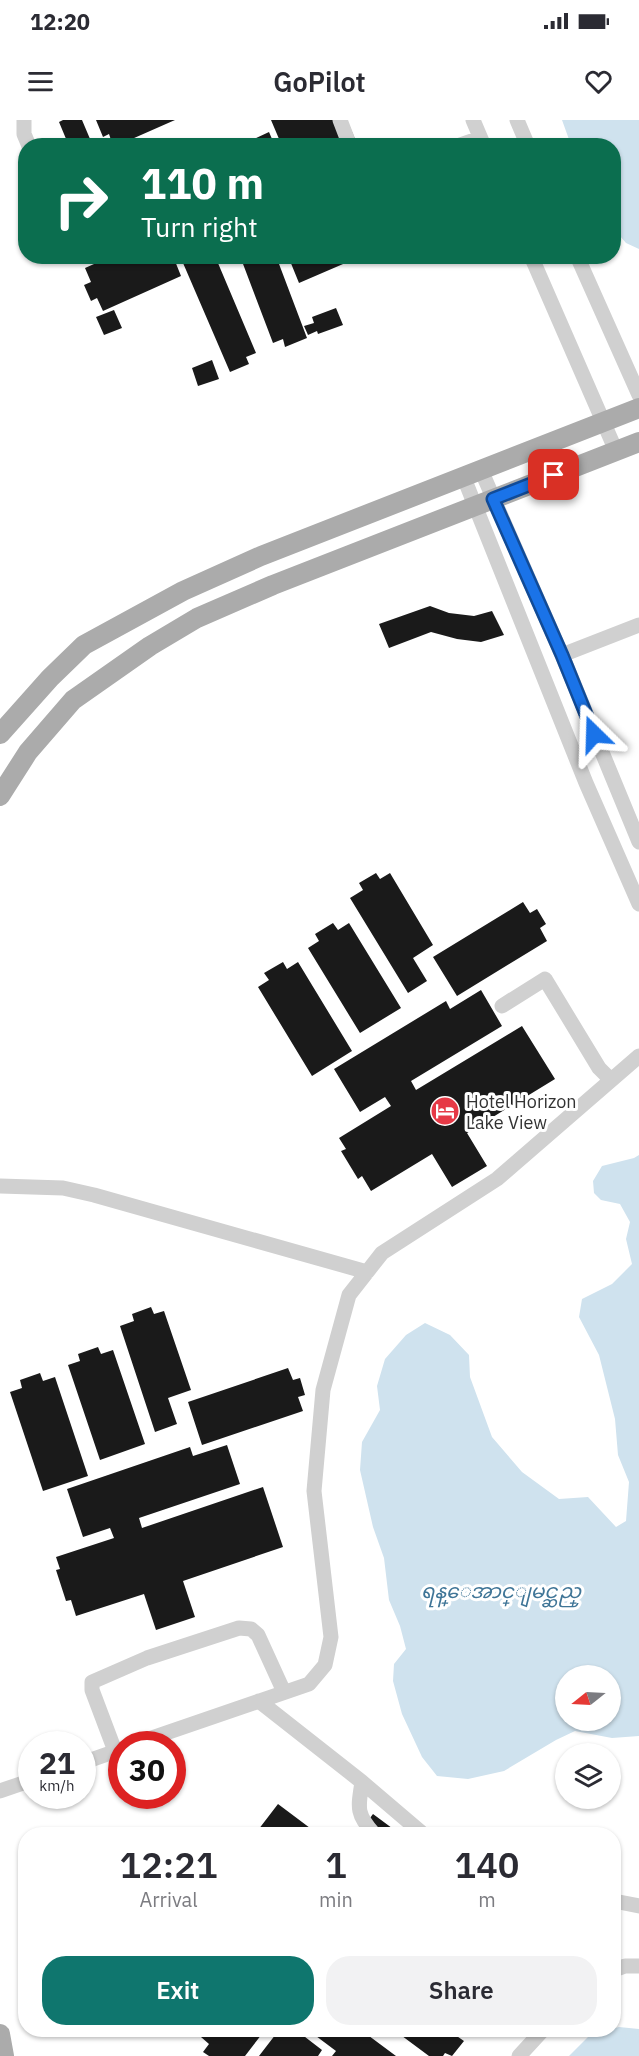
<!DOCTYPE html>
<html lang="en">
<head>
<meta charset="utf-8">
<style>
  :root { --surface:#fff; --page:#f2f2f3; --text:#2b2b33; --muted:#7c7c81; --accent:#0f766e }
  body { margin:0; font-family:"IBM Plex Sans","Noto Sans Myanmar",sans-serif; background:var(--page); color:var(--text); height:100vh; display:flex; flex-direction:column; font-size:22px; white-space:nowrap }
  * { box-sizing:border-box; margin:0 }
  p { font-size:20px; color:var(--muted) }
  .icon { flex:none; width:33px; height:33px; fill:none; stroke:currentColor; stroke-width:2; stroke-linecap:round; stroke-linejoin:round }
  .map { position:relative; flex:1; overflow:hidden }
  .side { position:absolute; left:18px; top:1707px; width:603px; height:210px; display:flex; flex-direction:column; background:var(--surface); border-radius:24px; box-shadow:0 2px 4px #0004 }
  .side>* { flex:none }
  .banner { position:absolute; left:18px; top:18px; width:603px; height:126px; border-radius:24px; box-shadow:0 2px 4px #0004; background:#0b6e4f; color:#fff; overflow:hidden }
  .needle { width:39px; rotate:252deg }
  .buttons { position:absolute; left:555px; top:1545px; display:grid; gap:12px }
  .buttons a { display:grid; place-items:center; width:66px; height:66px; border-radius:50%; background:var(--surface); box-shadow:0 2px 4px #0004; font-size:30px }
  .speed { position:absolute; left:18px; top:1611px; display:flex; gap:12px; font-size:30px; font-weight:700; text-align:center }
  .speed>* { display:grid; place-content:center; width:78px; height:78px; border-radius:50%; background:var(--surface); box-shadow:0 2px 4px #0004; line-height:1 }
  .speed small { font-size:15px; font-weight:400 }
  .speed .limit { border:9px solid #d22; background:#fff; color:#111 }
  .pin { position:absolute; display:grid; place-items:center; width:51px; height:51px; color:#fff; margin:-26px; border-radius:12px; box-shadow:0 3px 9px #0006 }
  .me { position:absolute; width:66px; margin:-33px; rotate:338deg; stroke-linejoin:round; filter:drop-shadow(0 0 4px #0008) }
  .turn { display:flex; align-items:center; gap:21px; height:126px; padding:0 24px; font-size:27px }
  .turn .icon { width:78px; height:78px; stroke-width:2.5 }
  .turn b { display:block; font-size:42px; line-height:51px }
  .eta { display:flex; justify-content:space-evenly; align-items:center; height:102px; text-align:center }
  .eta b { font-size:36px; font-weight:600; line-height:42px }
  .cta { display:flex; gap:12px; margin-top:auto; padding:12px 24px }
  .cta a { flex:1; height:69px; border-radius:24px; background:var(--accent); color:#fff; font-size:24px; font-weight:600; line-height:69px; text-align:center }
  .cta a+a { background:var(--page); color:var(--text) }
  .status { display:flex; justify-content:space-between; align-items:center; height:42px; padding:0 30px; background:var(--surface); direction:ltr }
  .status svg { height:16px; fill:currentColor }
  header { display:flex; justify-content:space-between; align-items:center; height:78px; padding:0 24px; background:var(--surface); font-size:27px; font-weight:600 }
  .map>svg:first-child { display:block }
  .water { fill:#cfe2ee; fill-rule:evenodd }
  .building { fill:#1a1a1a }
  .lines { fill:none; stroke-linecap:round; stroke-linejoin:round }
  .minor { stroke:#d0d0d0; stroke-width:15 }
  .major { stroke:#ababab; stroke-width:20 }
  .route-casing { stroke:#114b97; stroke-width:15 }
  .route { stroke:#1a73e8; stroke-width:10 }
  .labels { text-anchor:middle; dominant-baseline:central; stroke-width:6; stroke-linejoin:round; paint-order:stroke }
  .poi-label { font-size:18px; fill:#333; stroke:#fff; text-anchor:start }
  .water-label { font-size:20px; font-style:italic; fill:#3f7597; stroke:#fff }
</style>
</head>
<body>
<div class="status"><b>12:20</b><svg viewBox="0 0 49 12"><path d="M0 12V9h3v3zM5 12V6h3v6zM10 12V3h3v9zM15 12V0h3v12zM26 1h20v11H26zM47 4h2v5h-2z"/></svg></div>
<header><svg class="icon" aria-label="menu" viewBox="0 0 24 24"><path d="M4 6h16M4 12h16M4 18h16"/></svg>GoPilot<svg class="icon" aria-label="heart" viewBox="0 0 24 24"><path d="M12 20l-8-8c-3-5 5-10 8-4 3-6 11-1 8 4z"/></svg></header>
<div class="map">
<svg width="639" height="1936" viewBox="0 0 639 1936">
  <rect width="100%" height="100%" fill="#fff"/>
  <!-- water -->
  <path class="water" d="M562,0H639V129L626,123L614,109V26L571,25Z
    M639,1035V1616L612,1618L575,1611L556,1620L504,1651L468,1659L437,1656L422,1637L402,1594L393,1561L394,1544L406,1529L400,1506L389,1480L384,1438L373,1407L360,1350L362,1322L380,1290L377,1266L385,1239L406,1215L425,1203L450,1215L469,1235L470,1257L492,1317L522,1352L559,1379L588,1377L616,1407L626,1401L629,1362L618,1335L615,1299L599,1235L579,1197L582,1179L612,1164L632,1144L626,1119L630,1102L620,1084L601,1080L594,1073L593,1061L602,1046L634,1038ZM566,1556H610V1600H566Z
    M619,1907L639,1909V1936H569L590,1915Z"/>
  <!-- building -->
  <path class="building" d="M63,0H82L93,26H69L59,2Z
    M96,0H175L116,26H113L109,14L103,17Z
    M271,0H347L355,19L340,26H282Z
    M269,12L275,26H239Z
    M112,136H173L181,156L103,191L97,178L91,181L84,165L91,162L85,148Z
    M180,136H215L256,233L246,237L249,244L230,252Z
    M240,136H276L307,218L285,227L283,219L273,223Z
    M288,136H349L350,141L299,163Z
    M336,188L343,205L318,214L317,211L308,215L304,206L314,203L312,197Z
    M114,190L122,208L104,215L96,197Z
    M212,240L219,259L198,266L192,248Z
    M430,486L449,493L474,496L492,491L504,515L481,522L457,519L431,512L389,528L379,504Z
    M376,753L380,759L390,753L433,825L413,838L427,861L408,873L350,778L363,770L359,763Z
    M523,782L530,793L537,789L546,804L540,808L547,821L457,876L433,837Z
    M333,803L338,810L349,803L401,888L360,913L308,828L319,821L315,814Z
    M283,842L287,849L298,842L352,931L312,956L258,867L269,860L264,853Z
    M481,870L502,906L411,961L416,970L522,906L555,959L467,1013L487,1046L452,1067L432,1034L371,1071L362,1056L358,1059L341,1031L346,1029L339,1018L391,986L385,977L360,992L334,949L446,881L450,889Z
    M151,1187L154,1194L164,1191L191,1270L168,1278L177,1304L155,1312L120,1206L134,1201L132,1194Z
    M98,1227L101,1234L113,1230L145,1324L100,1340L68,1245L80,1241L78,1234Z
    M288,1248L293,1260L300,1258L305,1275L298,1277L303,1291L202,1325L188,1282Z
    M40,1253L43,1261L55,1257L88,1356L43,1371L10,1272L22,1268L20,1260Z
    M227,1325L240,1364L139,1398L142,1408L263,1367L283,1427L183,1461L195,1497L156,1510L144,1474L76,1496L71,1480L66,1481L56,1450L60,1449L56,1437L114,1418L110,1408L83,1417L67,1369L190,1327L193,1336Z
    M278,1684L318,1714H255Z
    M373,1694L400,1714H358Z
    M207,1910H265L245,1936H209L203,1932L209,1924L201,1917Z
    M279,1910H296L322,1930L318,1936H259Z
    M308,1910H361L396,1936H332L336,1931Z
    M394,1910H448L464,1921L452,1936L445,1933L443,1936H429Z"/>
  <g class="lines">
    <!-- minor -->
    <path class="minor" d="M24,0V14L29,26
      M340,0L350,26
      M473,0L484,26
      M517,0L528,26
      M457,26L480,18
      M531,136L616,331
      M577,136L639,275
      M481,350L562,535L639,722
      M464,358L586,663L639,784
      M562,535L639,505
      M502,886L545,859L599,948L611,960
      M0,1066L63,1068L94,1075L367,1152
      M259,1581L362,1662L423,1714
      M134,1624L309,1564L325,1545L331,1517L314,1371L323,1270L349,1175L382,1133L497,1059L639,936
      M115,1631L92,1570V1562L147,1538L239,1508L251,1509L258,1515L284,1572
      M82,1643L122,1629
      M362,1662C358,1688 356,1694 374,1714
      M0,1671L32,1660
      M614,1781L639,1786
      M614,1850L625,1846H639
      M519,1936L543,1910"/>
    <!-- major -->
    <path class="major" d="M0,614L50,558L84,525L183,471L261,436L639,288
      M0,676L28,632L73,580L150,526L197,498L273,465L639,322
      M0,1914L4,1936"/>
  </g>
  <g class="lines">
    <!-- route casing -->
    <g class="route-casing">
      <path id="route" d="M554,355L493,379L562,535L594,614"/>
    </g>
    <!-- route -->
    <use href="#route" class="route"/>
  </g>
  <!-- icons -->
  <defs>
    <g id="hotel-disc" transform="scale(1.5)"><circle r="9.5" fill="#e63946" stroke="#fff"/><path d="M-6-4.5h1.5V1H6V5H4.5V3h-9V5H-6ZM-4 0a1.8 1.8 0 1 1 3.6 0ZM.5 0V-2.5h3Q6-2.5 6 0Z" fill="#fff"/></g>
  </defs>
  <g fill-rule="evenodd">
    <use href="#hotel-disc" x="445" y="991"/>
  </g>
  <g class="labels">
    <!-- poi labels -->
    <g class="poi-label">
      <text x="466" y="981">Hotel Horizon<tspan x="466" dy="21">Lake View</tspan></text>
    </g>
    <!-- water labels -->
    <g class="water-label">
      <text x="501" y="1470">ရန္ေအာင္ျမင္ဆည္</text>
    </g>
  </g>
</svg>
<div class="buttons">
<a><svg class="needle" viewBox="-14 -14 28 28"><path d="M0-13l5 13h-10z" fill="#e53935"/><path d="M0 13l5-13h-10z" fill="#7c7c81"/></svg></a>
<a><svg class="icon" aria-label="layers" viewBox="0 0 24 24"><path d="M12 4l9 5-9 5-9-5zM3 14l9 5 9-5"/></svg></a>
</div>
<div class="speed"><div>21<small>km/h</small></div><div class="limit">30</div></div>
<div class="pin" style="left:554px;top:355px;background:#d93025"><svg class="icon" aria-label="arrive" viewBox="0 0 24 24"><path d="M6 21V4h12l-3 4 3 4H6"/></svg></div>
<svg class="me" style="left:594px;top:614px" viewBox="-20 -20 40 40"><path d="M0-17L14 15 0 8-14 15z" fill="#1a73e8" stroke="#fff" stroke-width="4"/></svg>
<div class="banner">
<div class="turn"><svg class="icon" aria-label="right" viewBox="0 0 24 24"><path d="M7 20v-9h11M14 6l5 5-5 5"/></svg><div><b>110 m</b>Turn right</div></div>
</div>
<section class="side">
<div class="eta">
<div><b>12:21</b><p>Arrival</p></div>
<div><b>1</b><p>min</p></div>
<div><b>140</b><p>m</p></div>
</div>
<div class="cta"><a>Exit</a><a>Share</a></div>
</section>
</div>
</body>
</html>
